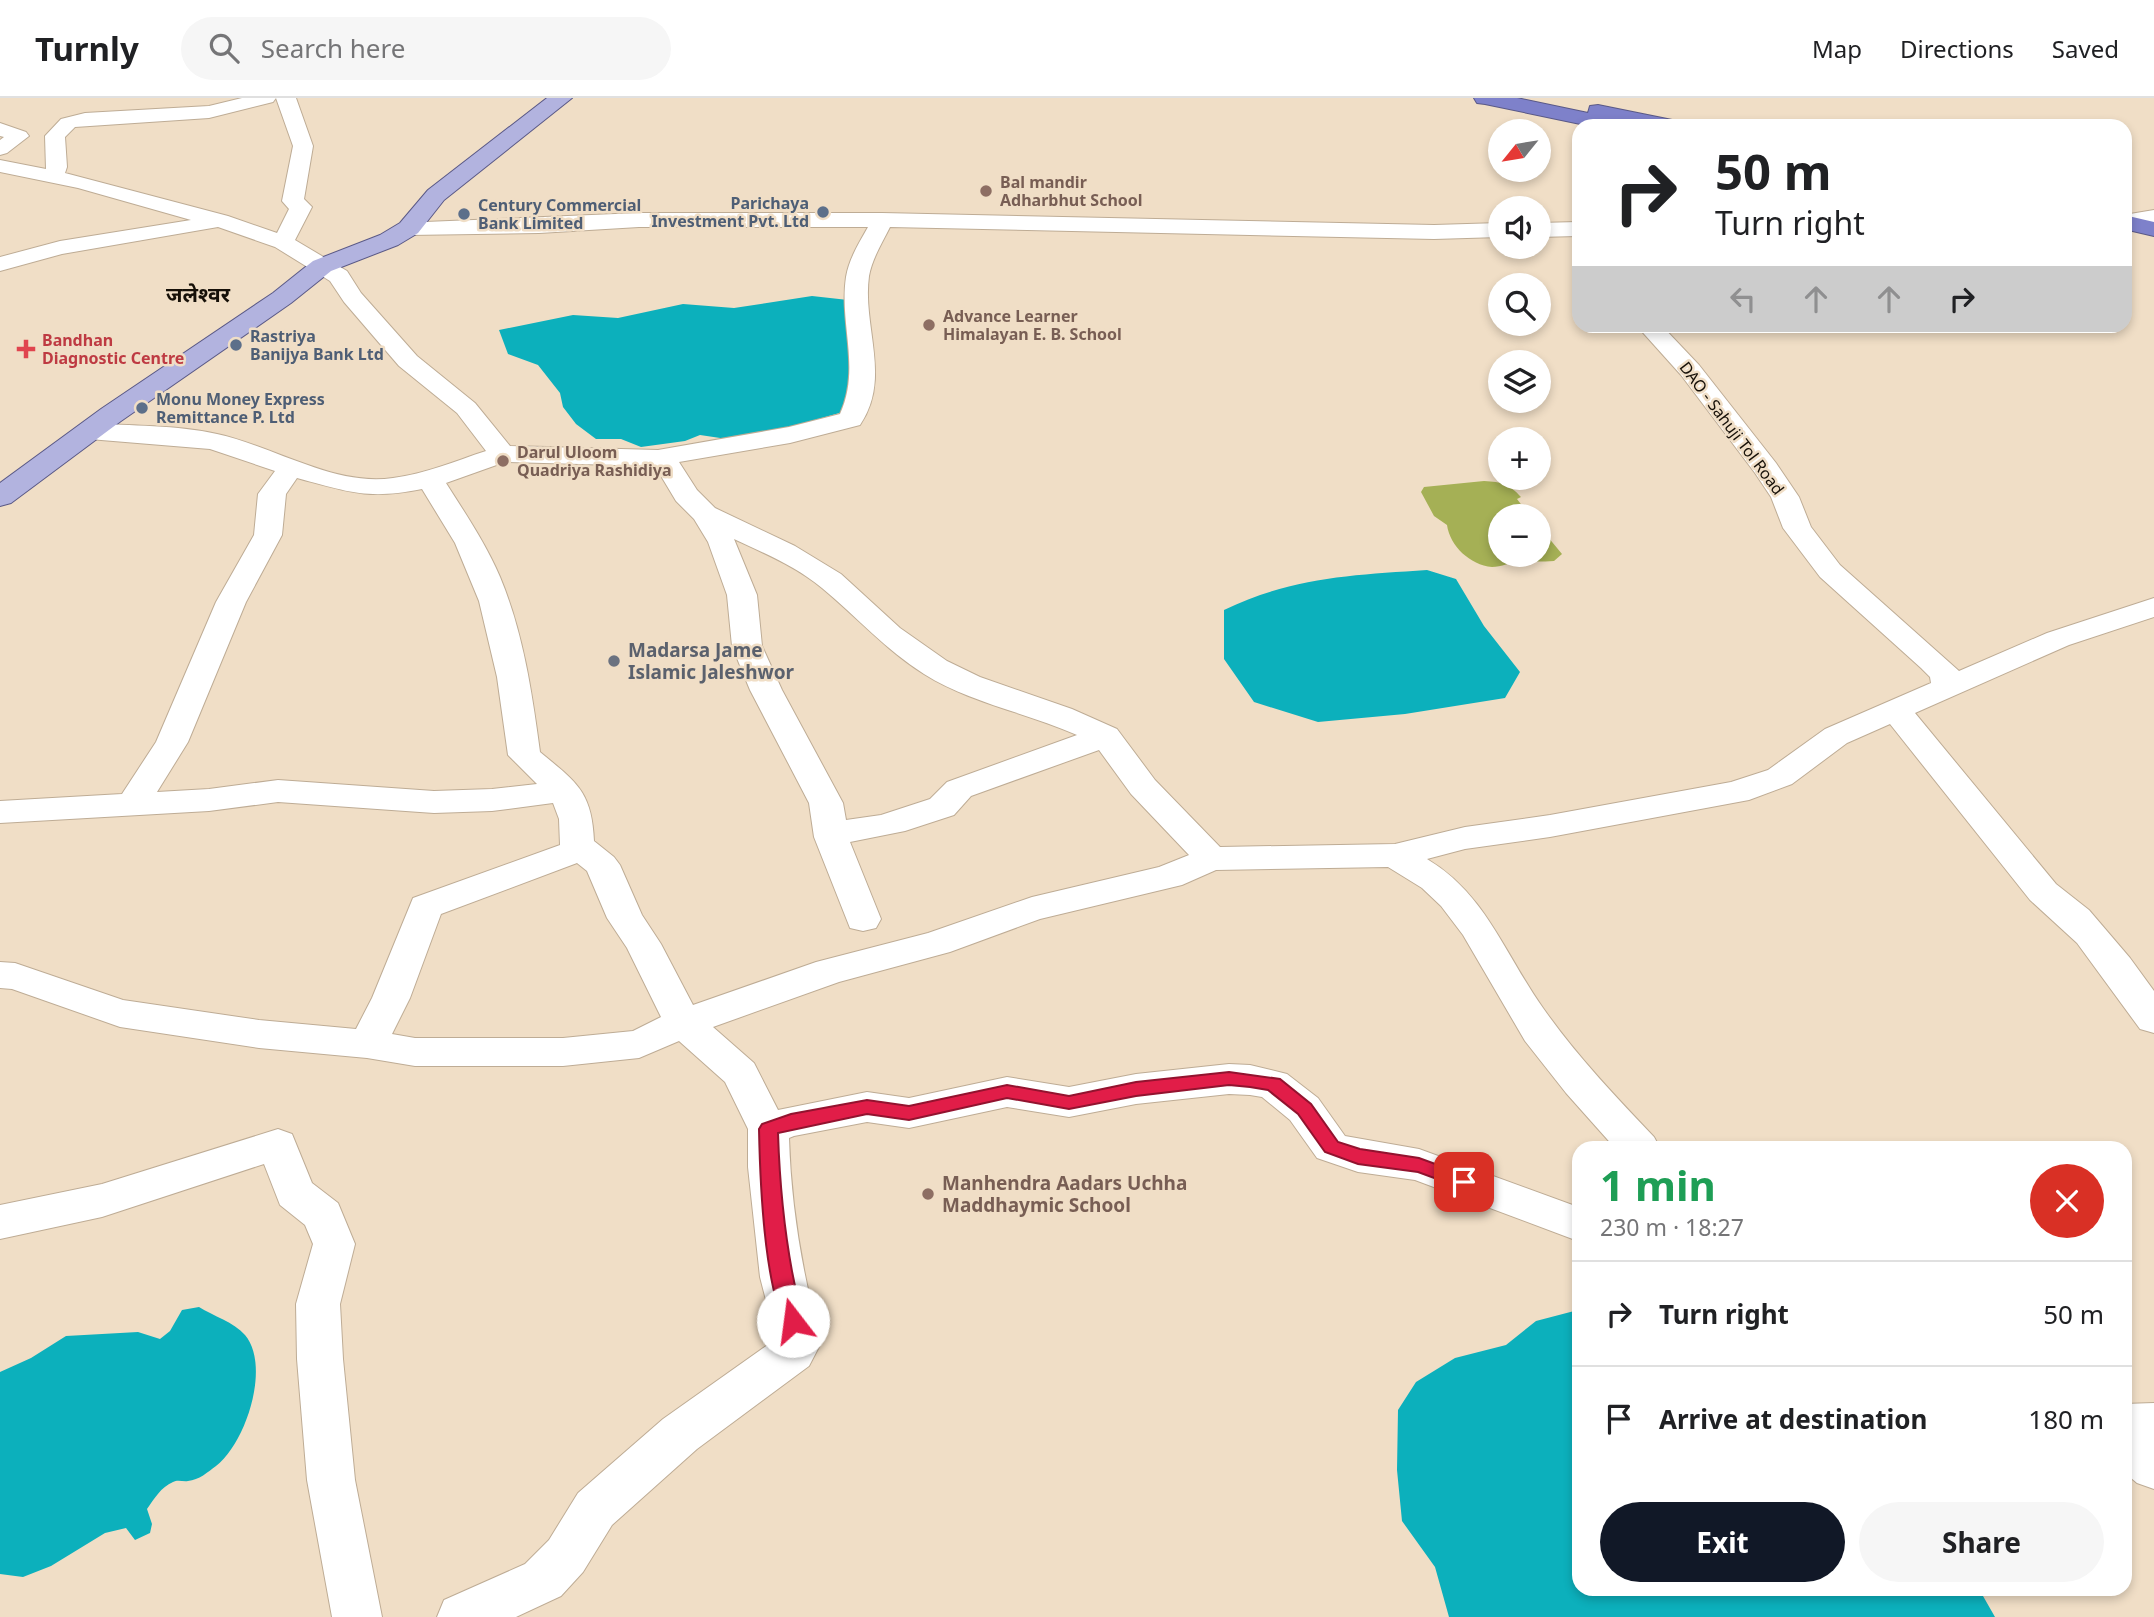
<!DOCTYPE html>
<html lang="en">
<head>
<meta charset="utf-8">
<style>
  :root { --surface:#fff; --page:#f6f6f6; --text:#202124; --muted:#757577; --line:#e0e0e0; --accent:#111827 }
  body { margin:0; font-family:"Noto Sans","Noto Sans Devanagari",sans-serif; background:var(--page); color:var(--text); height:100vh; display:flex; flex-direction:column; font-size:26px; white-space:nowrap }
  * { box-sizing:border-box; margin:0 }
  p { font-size:23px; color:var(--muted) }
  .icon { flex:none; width:38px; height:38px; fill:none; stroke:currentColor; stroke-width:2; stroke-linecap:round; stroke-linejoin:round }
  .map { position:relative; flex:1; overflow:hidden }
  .side { position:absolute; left:1572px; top:1043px; width:560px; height:455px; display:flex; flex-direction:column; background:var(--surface); border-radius:21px; box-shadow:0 4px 10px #0003 }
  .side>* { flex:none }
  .top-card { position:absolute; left:1572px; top:21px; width:560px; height:214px; border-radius:21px; box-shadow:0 4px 10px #0003; background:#fff; color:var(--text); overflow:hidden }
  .needle { width:46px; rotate:240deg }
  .controls { position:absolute; left:1488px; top:21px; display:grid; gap:14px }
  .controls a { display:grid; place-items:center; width:63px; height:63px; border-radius:50%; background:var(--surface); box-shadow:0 4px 10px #0003; font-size:35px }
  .pin { position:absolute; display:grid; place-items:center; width:60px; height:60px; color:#fff; margin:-30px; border-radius:14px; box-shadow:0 4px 10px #0006 }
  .me { position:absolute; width:77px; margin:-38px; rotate:345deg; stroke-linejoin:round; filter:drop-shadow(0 0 5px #0008) }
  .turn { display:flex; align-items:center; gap:24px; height:147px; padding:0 28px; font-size:32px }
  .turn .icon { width:91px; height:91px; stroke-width:2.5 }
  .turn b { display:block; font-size:49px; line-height:60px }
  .lanes { display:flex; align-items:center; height:66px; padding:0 28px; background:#0003; justify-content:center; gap:35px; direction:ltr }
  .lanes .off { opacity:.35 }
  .round { display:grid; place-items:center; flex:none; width:74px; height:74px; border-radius:37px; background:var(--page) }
  .overview { display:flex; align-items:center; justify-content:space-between; height:119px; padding:0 28px }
  h1 { font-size:42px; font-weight:700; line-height:52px; color:#1e9e55 }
  .action { display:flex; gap:14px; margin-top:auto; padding:14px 28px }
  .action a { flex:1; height:80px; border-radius:42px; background:var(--accent); color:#fff; font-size:28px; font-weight:700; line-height:80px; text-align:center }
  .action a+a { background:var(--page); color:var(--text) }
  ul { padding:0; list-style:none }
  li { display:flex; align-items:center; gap:21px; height:105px; padding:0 28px; border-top:2px solid var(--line) }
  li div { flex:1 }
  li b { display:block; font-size:26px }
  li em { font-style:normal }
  header { display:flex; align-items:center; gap:42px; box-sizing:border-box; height:98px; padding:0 35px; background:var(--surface); border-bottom:2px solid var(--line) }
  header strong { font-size:33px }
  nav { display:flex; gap:38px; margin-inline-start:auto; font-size:24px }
  .search { width:490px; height:63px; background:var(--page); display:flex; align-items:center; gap:18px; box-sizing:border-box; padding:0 24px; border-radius:38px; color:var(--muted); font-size:26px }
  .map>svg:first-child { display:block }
  .forest { fill:#a5b055 }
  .water { fill:#0cb0bc }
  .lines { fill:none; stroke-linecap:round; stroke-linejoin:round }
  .minor-casing { stroke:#beac95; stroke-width:2 }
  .major-casing { stroke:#5a5986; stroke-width:2 }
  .highway-casing { stroke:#5a5986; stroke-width:2 }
  .minor { fill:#fff; fill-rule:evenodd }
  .major { fill:#b2b3df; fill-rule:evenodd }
  .highway { fill:#7e81ca; fill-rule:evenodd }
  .route { fill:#e11d48; stroke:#92132f; stroke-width:2 }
  .education-dot { fill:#8d6e63; stroke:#f0dec6; stroke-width:2.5 }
  .service-dot { fill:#5c6f8a; stroke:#f0dec6; stroke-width:2.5 }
  .health-dot { fill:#e0444e; stroke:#f0dec6; stroke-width:2.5 }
  .worship-dot { fill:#6b7280; stroke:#f0dec6; stroke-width:2.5 }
  .labels { text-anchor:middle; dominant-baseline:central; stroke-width:5; stroke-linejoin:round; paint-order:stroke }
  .far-education-label { font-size:16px; font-weight:bold; fill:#785e54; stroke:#f0dec6; text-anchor:start }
  .far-service-label { font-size:16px; font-weight:bold; fill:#4e5e75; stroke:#f0dec6; text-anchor:start }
  .far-health-label { font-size:16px; font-weight:bold; fill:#be3a42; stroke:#f0dec6; text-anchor:start }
  .far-street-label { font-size:16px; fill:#161008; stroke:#f0dec6 }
  .worship-label { font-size:19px; font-weight:bold; fill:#5b616d; stroke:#f0dec6; text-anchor:start }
  .education-label { font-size:19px; font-weight:bold; fill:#785e54; stroke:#f0dec6; text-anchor:start }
  .far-district-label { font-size:21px; font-weight:bold; fill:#161008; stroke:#f0dec6 }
</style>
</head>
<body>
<header>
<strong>Turnly</strong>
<div class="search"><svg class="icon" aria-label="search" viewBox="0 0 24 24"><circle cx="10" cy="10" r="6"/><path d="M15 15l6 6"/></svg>Search here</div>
<nav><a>Map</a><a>Directions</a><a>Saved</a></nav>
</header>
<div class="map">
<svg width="2154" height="1519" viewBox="0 0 2154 1519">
  <rect width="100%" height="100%" fill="#f0dec6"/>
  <!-- forest -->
  <path class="forest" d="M1484,383C1502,384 1509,386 1521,399L1517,401L1530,418H1500V457H1538V427L1562,456L1554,463C1542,464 1531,463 1520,464C1511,464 1501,469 1492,469C1470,467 1450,448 1447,427L1434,418L1421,394L1424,389Z"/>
  <!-- water -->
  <path class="water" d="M812,198L848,202L854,283L843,314L794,328L727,341L700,337L685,343L641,349L621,341H596L576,326L563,309L560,295L538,267L508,256L499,232L573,217L618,220L683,206L734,210Z
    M1427,472L1456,481L1484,528L1520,574L1505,600L1405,616L1318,624L1254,604L1224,561V512C1292,479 1353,477 1427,472Z
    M199,1209C213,1218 234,1224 245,1237C271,1268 246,1345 216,1368C208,1374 199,1382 188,1383C183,1384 178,1381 173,1384C161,1389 154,1401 147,1411L152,1426L150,1435L135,1442L126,1430L105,1435L51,1468L23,1479L0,1476V1274L31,1260L66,1238L138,1234L160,1241L170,1233L182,1212Z
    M1578,1212V1491H1979L1995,1519H1449L1435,1469L1402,1423L1397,1372L1398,1312L1416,1284L1455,1260L1506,1247L1536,1223Z"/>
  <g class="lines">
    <!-- minor casing -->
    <g class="minor-casing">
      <path id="minor" d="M242,0H276L273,4L209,20L75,29L65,39L67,69L65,75L228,118L277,135L289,111L282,103L293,48L276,0H296L313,48L304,101L312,109L295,142L347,173L361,195L417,258L475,305L510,348L658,352L789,329L840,316C861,270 839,226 846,179C849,161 859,145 868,129H639L539,135L409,137L401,135L398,130L401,125L639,115H882L1434,127L1500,125V139L1434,141L890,129C882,145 872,161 869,178C862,229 892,280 860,327L790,345L679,364L697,392L715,410L795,448L841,476L900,530L947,563L980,579L1072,611L1117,631L1155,682L1220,749L1395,746L1465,729L1550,717L1731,684L1768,672L1825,631L1931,585L1930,579L1921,570L1820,479L1783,430L1771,399L1755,375L1681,277L1637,228H1662L1699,267L1776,365L1799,399L1811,429L1840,467L1959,573L2047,535L2154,500V519L2069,547L1915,615L2056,786L2089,812L2130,860L2154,893V935L2140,931L2077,845L2030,802L1890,626L1847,645L1792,686L1749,702L1550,739L1465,751L1427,761C1486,796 1505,857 1543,910C1576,957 1615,998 1654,1039L1660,1050H1615L1566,995L1525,943L1463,837L1441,808L1422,790L1388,769L1216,772L1182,787L1040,821L950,854L839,884L713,929L754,965L778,1012L867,994L909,1000L1007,979L1069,989L1136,976L1229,966L1250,967L1287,976L1318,1000L1345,1038L1419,1051L1578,1109V1143L1415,1082L1358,1074L1317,1060L1290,1022L1262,999L1250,997L1229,996L1136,1006L1069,1019L1007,1009L909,1030L867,1024L794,1038L789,1040C791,1110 803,1178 821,1245L809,1268L697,1351L612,1427L583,1474L561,1498L516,1519H437L444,1502L525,1466L549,1442L578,1395L663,1321L776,1241L760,1179L748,1069V1031L725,984L679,943L639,960L563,968H415L367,960L259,950L120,929L12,891L0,890V864L15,865L123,902L259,922L356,931L372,900L413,800L560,747L559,721L553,705L492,713L434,715L278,704L209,713L0,725V703L122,696L156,644L216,504L254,437L258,396L275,373L210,351L89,341L80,339L76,333L80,327L89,325C130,328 178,327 217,336C273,348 335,389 393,380C425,376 455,363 486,353L457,315L399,268L344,204L330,183L275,149L218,129L62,156L0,173V159L60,143L191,122L78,90L0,74V62L46,71L45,38L61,21L85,15L209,8ZM505,364L651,368L658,373L676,403L694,421L708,444L727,497L732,548L750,592L809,705L814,739L850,830L863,833L876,830L881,821L850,744L905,733L954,717L971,698L1099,652L1131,696L1189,757L1159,769L1032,799L928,835L816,864L693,907L661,846L642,817L620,767L614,759L594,743C592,693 576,684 540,654C532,594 523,534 500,479C486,446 465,415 446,385ZM297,380C349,394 368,402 422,391L455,445L479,503L497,579L508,657L537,686L492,691L434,693L278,682L209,691L157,694L188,644L246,504L282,437L286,396ZM734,441C764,455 797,469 822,490C857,519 886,552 924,576C970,605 1028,615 1077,637L947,684L930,701L881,717L846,722L843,705L782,592L762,548L757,497ZM577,765L587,773L607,820L627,850L661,919L633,933L563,940H415L392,936L410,900L441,816Z
        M0,25L26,34L29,38L7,55L0,57V42L4,39L0,38Z
        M2154,112V126L2124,131V117Z
        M1578,124V138L1538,139V125Z
        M278,1031L292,1036L312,1085L338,1105L355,1146L340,1206L343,1261L355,1382L382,1519H332L307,1382L297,1261L296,1206L313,1146L305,1127L280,1107L264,1066L102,1119L0,1141V1107L102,1086Z
        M2154,1305V1391L2137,1385L2124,1374V1306Z"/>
    </g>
    <!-- major casing -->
    <g class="major-casing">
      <path id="major" d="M547,0H572L444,102L418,135L398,147L331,173L291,205L121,323L11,405L0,408V385L101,311L273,195L313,163L380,137L400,125L428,92Z"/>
    </g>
    <!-- highway casing -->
    <g class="highway-casing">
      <path id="highway" d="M1474,0H1517L1588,15L1590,8L1598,7L1677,23L1680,28H1590L1485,6L1477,5Z
        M2124,117L2154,124V138L2124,131Z"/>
    </g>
    <!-- minor -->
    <use href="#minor" class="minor"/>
    <!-- major -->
    <use href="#major" class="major"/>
    <!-- highway -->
    <use href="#highway" class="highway"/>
  </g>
  <!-- route -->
  <path class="route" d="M1229,974L1280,981L1311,1006L1338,1044L1360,1051L1419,1060L1471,1079L1474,1084L1471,1089L1464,1091L1418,1074L1358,1066L1325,1054L1298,1016L1268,992L1250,989L1229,987L1136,998L1069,1011L1007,1000L909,1022L867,1016L778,1035C780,1098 787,1162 803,1223L800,1229L793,1231L786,1229C764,1185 760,1081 759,1031L762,1026L791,1016L867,1002L909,1008L1007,987L1069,998L1136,984Z"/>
  <!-- markers -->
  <g class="education-dot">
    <circle cx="986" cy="93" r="7"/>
    <circle cx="929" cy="227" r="7"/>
    <circle cx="503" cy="363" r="7"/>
    <circle cx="928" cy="1096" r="7"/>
  </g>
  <g class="service-dot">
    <circle cx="823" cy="114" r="7"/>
    <circle cx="464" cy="116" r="7"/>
    <circle cx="236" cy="247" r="7"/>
    <circle cx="142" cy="310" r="7"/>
  </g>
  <path class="health-dot" d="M22.5 240.5h7v7h7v7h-7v7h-7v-7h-7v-7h7z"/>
  <circle class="worship-dot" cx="614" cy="563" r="7"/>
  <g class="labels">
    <!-- far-education labels -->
    <g class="far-education-label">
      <text x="1000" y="84">Bal mandir<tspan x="1000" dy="18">Adharbhut School</tspan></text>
      <text x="943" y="218">Advance Learner<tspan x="943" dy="18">Himalayan E. B. School</tspan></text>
      <text x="517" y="354">Darul Uloom<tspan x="517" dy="18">Quadriya Rashidiya</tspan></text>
    </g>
    <!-- far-service labels -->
    <g class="far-service-label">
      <text x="809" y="105" text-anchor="end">Parichaya<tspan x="809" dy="18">Investment Pvt. Ltd</tspan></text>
      <text x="478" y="107">Century Commercial<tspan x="478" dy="18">Bank Limited</tspan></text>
      <text x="250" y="238">Rastriya<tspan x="250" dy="18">Banijya Bank Ltd</tspan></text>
      <text x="156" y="301">Monu Money Express<tspan x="156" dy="18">Remittance P. Ltd</tspan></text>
    </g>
    <!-- far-health labels -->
    <g class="far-health-label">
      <text x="42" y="242">Bandhan<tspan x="42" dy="18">Diagnostic Centre</tspan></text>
    </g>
    <!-- far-street labels -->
    <g class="far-street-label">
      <text transform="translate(1732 330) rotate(53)">DAO - Sahuji Tol Road</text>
    </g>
    <!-- worship labels -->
    <g class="worship-label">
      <text x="628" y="552">Madarsa Jame<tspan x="628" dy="22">Islamic Jaleshwor</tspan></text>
    </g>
    <!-- education labels -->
    <g class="education-label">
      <text x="942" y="1085">Manhendra Aadars Uchha<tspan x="942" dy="22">Maddhaymic School</tspan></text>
    </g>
    <!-- far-district labels -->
    <g class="far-district-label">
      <text x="198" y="196">जलेश्वर</text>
    </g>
  </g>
</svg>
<div class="controls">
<a><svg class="needle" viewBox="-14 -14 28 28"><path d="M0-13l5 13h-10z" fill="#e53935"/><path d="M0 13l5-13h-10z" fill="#757577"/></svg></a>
<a><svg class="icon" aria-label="sound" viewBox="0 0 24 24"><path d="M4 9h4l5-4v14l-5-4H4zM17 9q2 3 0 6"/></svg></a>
<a><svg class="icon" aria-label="search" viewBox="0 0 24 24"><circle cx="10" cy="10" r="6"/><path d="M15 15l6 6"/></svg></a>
<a><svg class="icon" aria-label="layers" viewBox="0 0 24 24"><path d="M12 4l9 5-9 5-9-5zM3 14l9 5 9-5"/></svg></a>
<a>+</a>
<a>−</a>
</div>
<div class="pin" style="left:1464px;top:1084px;background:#d93025"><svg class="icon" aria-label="arrive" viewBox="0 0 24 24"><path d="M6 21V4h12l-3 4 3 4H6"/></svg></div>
<svg class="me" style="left:793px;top:1223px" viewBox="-20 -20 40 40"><circle r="19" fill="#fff"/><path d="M0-13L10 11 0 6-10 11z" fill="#e11d48"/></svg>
<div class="top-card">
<div class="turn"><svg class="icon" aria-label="right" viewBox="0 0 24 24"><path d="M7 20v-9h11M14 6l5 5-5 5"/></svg><div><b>50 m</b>Turn right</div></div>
<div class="lanes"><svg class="icon off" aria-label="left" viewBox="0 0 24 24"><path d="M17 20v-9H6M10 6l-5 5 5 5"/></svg><svg class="icon off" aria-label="ahead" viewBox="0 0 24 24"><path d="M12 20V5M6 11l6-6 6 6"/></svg><svg class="icon off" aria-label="ahead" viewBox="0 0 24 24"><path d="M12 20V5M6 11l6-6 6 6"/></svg><svg class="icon" aria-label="right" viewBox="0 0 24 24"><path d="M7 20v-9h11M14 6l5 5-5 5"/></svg></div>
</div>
<section class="side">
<div class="overview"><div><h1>1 min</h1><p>230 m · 18:27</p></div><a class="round" style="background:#d93025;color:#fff"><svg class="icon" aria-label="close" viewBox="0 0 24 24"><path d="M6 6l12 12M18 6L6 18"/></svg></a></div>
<ul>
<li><svg class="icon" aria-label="right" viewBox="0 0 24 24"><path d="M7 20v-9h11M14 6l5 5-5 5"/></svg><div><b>Turn right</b></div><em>50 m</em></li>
<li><svg class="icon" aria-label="arrive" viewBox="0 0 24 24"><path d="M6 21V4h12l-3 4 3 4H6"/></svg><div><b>Arrive at destination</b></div><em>180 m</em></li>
</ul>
<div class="action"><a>Exit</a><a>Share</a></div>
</section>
</div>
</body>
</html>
